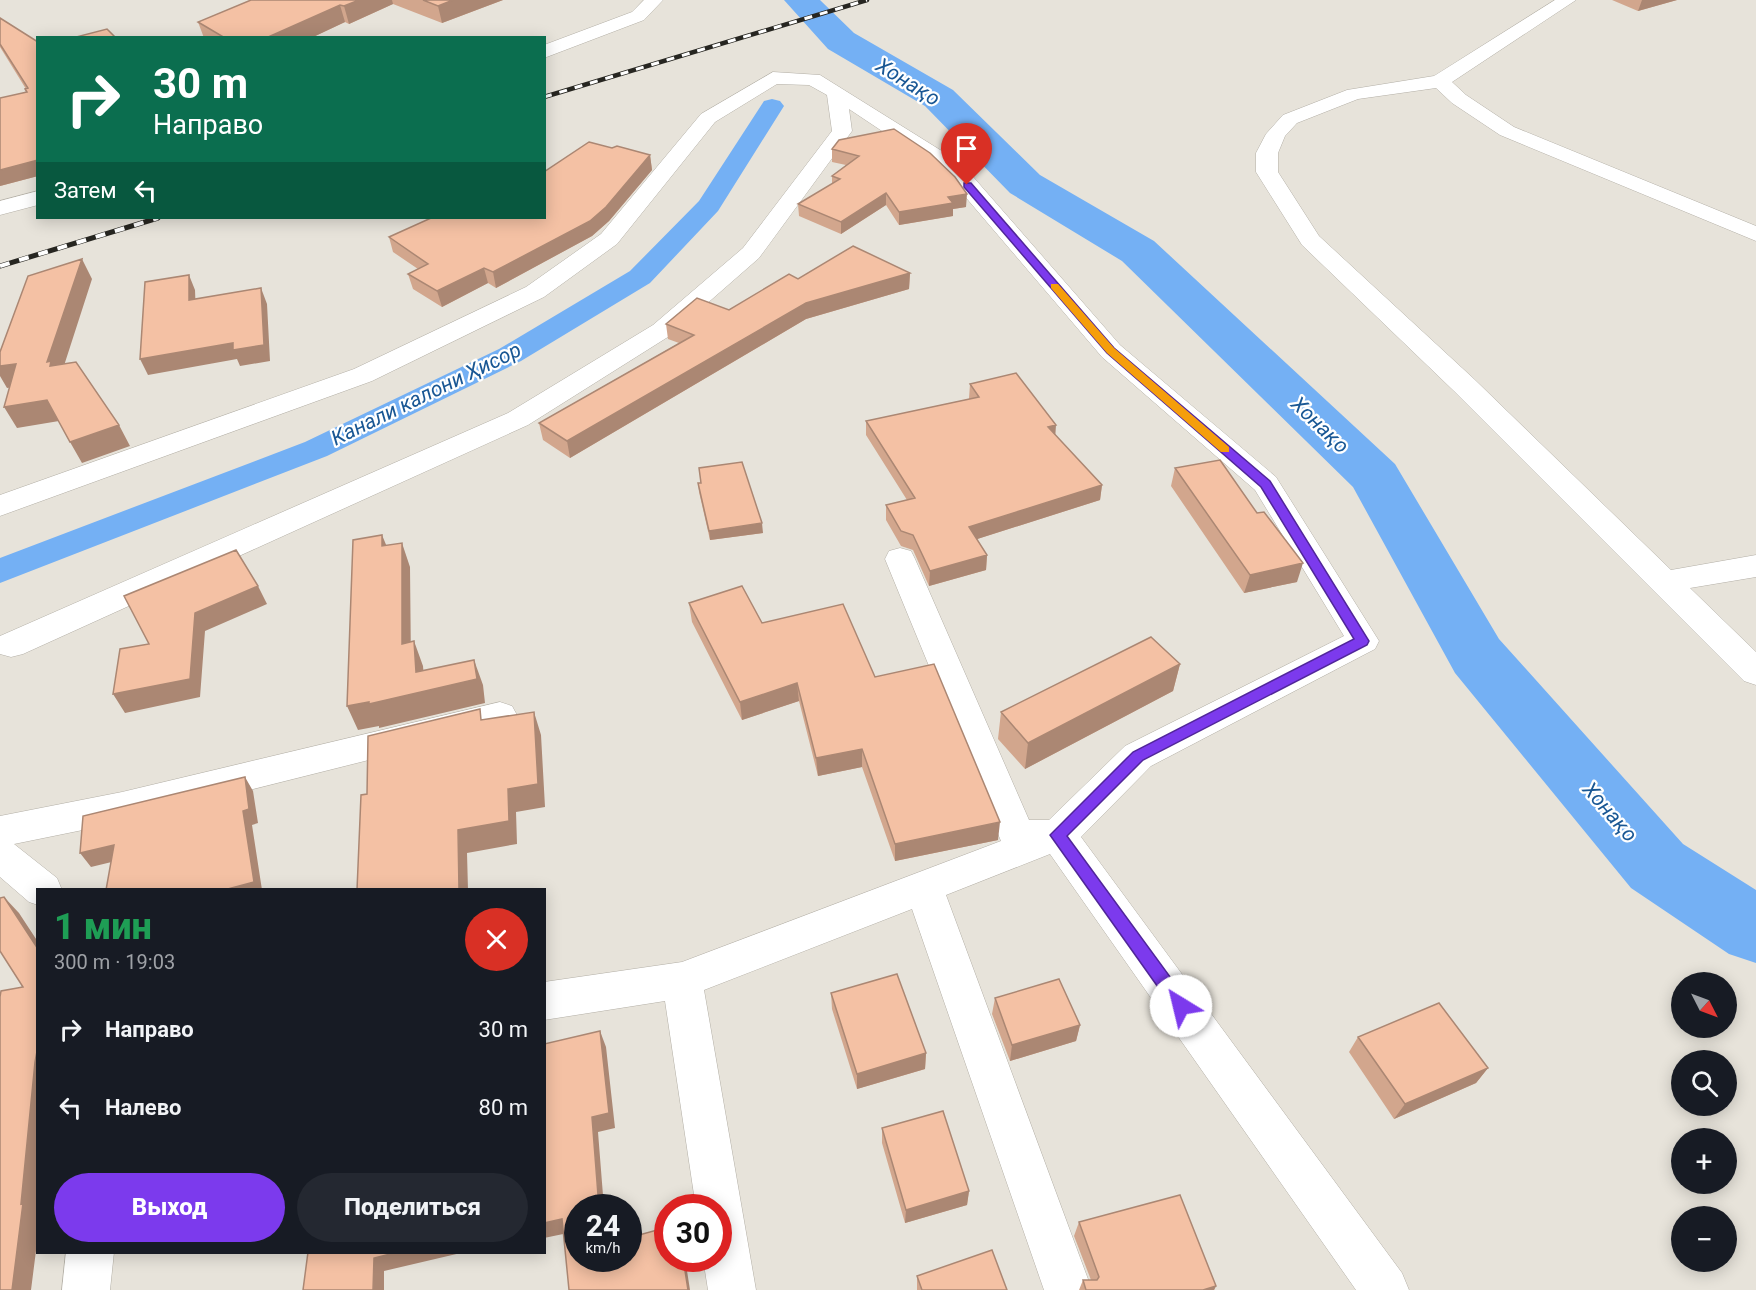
<!DOCTYPE html>
<html lang="ru">
<head>
<meta charset="utf-8">
<style>
  :root { --surface:#171b24; --page:#242831; --text:#f1f3f6; --muted:#9ea1a6; --accent:#7c3aed }
  body { margin:0; font-family:Roboto,sans-serif; background:var(--page); color:var(--text); height:100vh; display:flex; flex-direction:column; font-size:22px; white-space:nowrap }
  * { box-sizing:border-box; margin:0 }
  p { font-size:20px; color:var(--muted) }
  .icon { flex:none; width:33px; height:33px; fill:none; stroke:currentColor; stroke-width:2; stroke-linecap:round; stroke-linejoin:round }
  .map { position:relative; flex:1; overflow:hidden }
  .details { position:absolute; left:36px; top:888px; width:510px; height:366px; display:flex; flex-direction:column; background:var(--surface); border-radius:0px; box-shadow:0 3px 15px #0003 }
  .details>* { flex:none }
  .banner { position:absolute; left:36px; top:36px; width:510px; height:183px; border-radius:0px; box-shadow:0 3px 15px #0003; background:#0b6e4f; color:#fff; overflow:hidden }
  .needle { width:39px; rotate:132deg }
  .controls { position:absolute; left:1671px; top:972px; display:grid; gap:12px }
  .controls a { display:grid; place-items:center; width:66px; height:66px; border-radius:50%; background:var(--surface); box-shadow:0 3px 15px #0003; font-size:30px }
  .speed { position:absolute; left:564px; top:1194px; display:flex; gap:12px; font-size:30px; font-weight:700; text-align:center }
  .speed>* { display:grid; place-content:center; width:78px; height:78px; border-radius:50%; background:var(--surface); box-shadow:0 3px 15px #0003; line-height:1 }
  .speed small { font-size:15px; font-weight:400 }
  .speed .limit { border:9px solid #d22; background:#fff; color:#111 }
  .pin { position:absolute; display:grid; place-items:center; width:51px; height:51px; color:#fff; margin:-62px -26px; border-radius:50% 50% 50% 0; rotate:-45deg; box-shadow:0 0 6px #0007 }
  .pin .icon { rotate:45deg }
  .me { position:absolute; width:66px; margin:-33px; rotate:324deg; stroke-linejoin:round; filter:drop-shadow(0 0 4px #0008) }
  .turn { display:flex; align-items:center; gap:21px; height:126px; padding:0 18px; font-size:27px }
  .turn .icon { width:78px; height:78px; stroke-width:2.5 }
  .turn b { display:block; font-size:42px; line-height:51px }
  .then { display:flex; align-items:center; height:57px; padding:0 18px; background:#0003; gap:12px; font-size:22px }
  .round { display:grid; place-items:center; flex:none; width:63px; height:63px; border-radius:32px; background:var(--page) }
  .head { display:flex; align-items:center; justify-content:space-between; height:102px; padding:0 18px }
  h1 { font-size:36px; font-weight:800; line-height:45px; color:#1e9e55 }
  .button { display:flex; gap:12px; margin-top:auto; padding:12px 18px }
  .button a { flex:1; height:69px; border-radius:36px; background:var(--accent); color:#fff; font-size:24px; font-weight:800; line-height:69px; text-align:center }
  .button a+a { background:var(--page); color:var(--text) }
  ul { padding:0; list-style:none }
  li { display:flex; align-items:center; gap:18px; height:78px; padding:0 18px }
  li div { flex:1 }
  li b { display:block; font-size:22px }
  li em { font-style:normal }
  .map>svg:first-child { display:block }
  .lines { fill:none; stroke-linecap:round; stroke-linejoin:round }
  .canal { fill:#74b0f4; fill-rule:evenodd }
  .river { fill:#74b0f4; fill-rule:evenodd }
  .minor-casing { stroke:#b3afa6; stroke-width:1 }
  .minor { fill:#fff; fill-rule:evenodd }
  .rail-far1-casing { stroke:#272621; stroke-width:4.5 }
  .rail-casing { stroke:#272621; stroke-width:5 }
  .rail-far1 { stroke:#fff; stroke-width:3; stroke-dasharray:8; stroke-linecap:butt }
  .rail { stroke:#fff; stroke-width:4; stroke-dasharray:10; stroke-linecap:butt }
  .wall { fill:#d2a68d }
  .shaded-wall { fill:#ab8773 }
  .building { fill:#f4c1a4; stroke:#ab8773; stroke-width:1.5 }
  .route { fill:#7c3aed; stroke:#51269a; stroke-width:1.5 }
  .slow { fill:#f59e0b }
  .labels { text-anchor:middle; dominant-baseline:central; stroke-width:4.5; stroke-linejoin:round; paint-order:stroke }
  .water-label { font-size:21px; font-style:italic; fill:#195794; stroke:#fff }
</style>
</head>
<body>
<div class="map">
<svg width="1756" height="1290" viewBox="0 0 1756 1290">
  <rect width="100%" height="100%" fill="#e7e3da"/>
  <g class="lines">
    <!-- canal -->
    <path class="canal" d="M772,99L780,101L784,106L718,211L650,283L521,361L327,456L0,583V558L305,442L499,349L630,271L699,201L764,101Z"/>
    <!-- river -->
    <path class="river" d="M784,0H820L854,33L953,90L1040,175L1154,241L1395,464L1499,639L1683,844L1756,890V963L1729,954L1631,888L1455,673L1353,487L1122,261L1010,193L925,106L828,49Z"/>
    <!-- minor casing -->
    <g class="minor-casing">
      <path id="minor" d="M644,0H663L644,20L544,58V45L632,12Z
        M1555,0H1576L1452,82L1466,95L1514,127L1756,226V241L1500,135L1452,103L1436,88L1358,99L1297,123L1285,136L1278,153V172L1319,236L1474,379L1671,570L1756,555V577L1690,588L1756,652V685L1744,681L1454,391L1302,245L1256,172V153L1266,134L1283,115L1347,90L1434,76Z
        M773,72L820,75L961,163L1120,345L1276,477L1379,641L1375,649L1151,766L1081,837L1402,1273L1409,1290H1356L1050,854L946,895L1092,1290H1044L912,909L704,990L756,1290H708L703,1258H718V1208H696L665,1001L544,1020V982L682,962L1001,841L885,559L889,551L900,548L911,551L915,559L1029,820H1049L1125,746L1344,636L1255,490L1102,357L945,173L849,109L852,131L759,258L671,335L528,425L23,654L11,657L0,654V636L508,413L653,325L743,248L832,131L827,95L809,85L777,84L715,122L617,244L544,297L372,381L0,516V495L354,369L526,287L601,234L701,114Z
        M38,191V205L0,215V201Z
        M500,702L512,706L517,715L512,724L122,822L14,844L57,878L62,890H38V905L29,902L0,877V816L122,792Z
        M66,1252H114L110,1290H62Z"/>
    </g>
    <!-- minor -->
    <use href="#minor" class="minor"/>
    <!-- rail-far1 casing -->
    <g class="rail-far1-casing">
      <path id="rail-far1" d="M544,97L867,0"/>
    </g>
    <!-- rail casing -->
    <g class="rail-casing">
      <path id="rail" d="M0,266L158,218"/>
    </g>
    <!-- rail-far1 -->
    <use href="#rail-far1" class="rail-far1"/>
    <!-- rail -->
    <use href="#rail" class="rail"/>
  </g>
  <!-- wall -->
  <path class="wall" d="M251,0H503L442,23L393,4L349,24L345,22L311,38H204L198,22Z
    M1612,0H1677L1638,11Z
    M0,18L38,42V176L0,186L26,92V89L0,47Z
    M839,140L966,207L953,209V216L899,225L886,205L841,234L799,216L798,204L832,184V176L846,165L832,162V149Z
    M612,148L650,155L652,170L609,221L592,236L496,288L488,283L442,307L413,289L408,274L418,269L393,252L389,237L544,218Z
    M910,273L909,289L806,319L570,458L543,440L539,423L679,343L668,339L666,324L729,310L798,279Z
    M970,384L1055,435L1102,485L1100,500L977,539L987,555L986,570L929,586L913,550L901,546L886,520V505L907,500L866,435V421L969,399V398Z
    M699,468L763,533L710,540L699,492L698,483H701Z
    M1175,468L1297,582L1244,593L1171,486Z
    M689,603L762,623L875,677L998,840L895,861L862,767L818,776L799,701L742,720L692,622Z
    M1180,664L1173,691L1025,769L998,739L1001,712Z
    M831,993L926,1053L925,1069L857,1089L832,1009Z
    M995,998L1080,1025L1076,1041L1010,1061L992,1014Z
    M1358,1037L1488,1068L1476,1083L1394,1119L1349,1052Z
    M882,1128L969,1191L967,1205L905,1223L882,1143Z
    M1079,1222L1216,1286L1214,1290H1079L1083,1280H1091L1074,1236Z
    M917,1276L1007,1290H917Z"/>
  <!-- shaded-wall -->
  <path class="shaded-wall" d="M359,0H392L393,4L349,24L344,6Z
    M453,0H503L442,23L438,6Z
    M1642,0H1677L1638,11Z
    M340,5L345,22L311,38H266Z
    M650,155L652,170L609,221L592,236L496,288L493,272Z
    M38,160V176L0,186V170Z
    M886,193V205L841,234V222Z
    M967,194L966,207L953,209V216L899,225V212L948,197Z
    M82,259L92,279L60,378L47,362Z
    M484,268L488,283L442,307L437,291Z
    M910,273L909,289L806,319L570,458L567,441L806,303Z
    M189,275L195,290L196,316L189,300Z
    M261,288L267,304L270,361L240,366L237,359L148,375L140,359L233,343Z
    M16,364L28,385L7,388L0,376V366Z
    M47,400L59,421L17,428L4,407Z
    M119,425L130,446L82,463L70,442Z
    M1056,425L1055,440L1048,427Z
    M1102,485L1100,500L968,542L969,527Z
    M762,523L763,533L710,540L709,531Z
    M382,535L392,559L382,546Z
    M402,543L410,567L411,668L402,644Z
    M987,555L986,570L929,586L930,571Z
    M1303,563L1297,582L1244,593L1250,575Z
    M258,586L267,604L205,631L200,697L125,713L113,694L195,613Z
    M414,641L423,666L425,691L474,660L483,685L485,703L379,728V726L358,730L347,706L369,702L416,672Z
    M1180,664L1173,691L1025,769L1028,743Z
    M797,683L799,701L742,720L740,702Z
    M534,712L541,735L545,807L516,812L517,844L467,853L468,890H459L458,830L508,789Z
    M862,749V767L818,776L816,758Z
    M245,777L253,791L258,823L252,825L262,890H224L243,811Z
    M1000,822L998,840L895,861V844Z
    M114,845L124,859L91,867L80,853Z
    M4,897L19,913L38,942V949Z
    M1080,1025L1076,1041L1010,1061L1012,1045Z
    M600,1031L606,1047L615,1128L598,1132L604,1208H599L592,1117Z
    M38,1046V1235L31,1290H12L35,1062Z
    M926,1053L925,1069L857,1089V1074Z
    M1488,1068L1476,1083L1394,1119L1405,1104Z
    M969,1191L967,1205L905,1223L906,1210Z
    M562,1219L568,1233L544,1238V1223Z
    M398,1252H465L384,1271V1290H373L374,1258Z
    M683,1258H685L690,1290H688Z
    M1216,1286L1214,1290H1203Z"/>
  <!-- building -->
  <path class="building" d="M251,0H359L344,6L340,5L266,38H225L198,22Z
    M423,0H453L438,6Z
    M0,18L38,42V160L0,170V98L27,92L25,89L28,88L0,44Z
    M107,29L116,38H76V37Z
    M894,129L930,153L955,177L967,194L948,197L953,203L899,212L886,193L841,222L798,204L840,179L832,176L859,156L832,149L839,140Z
    M589,142L612,148L617,146L650,155L606,207L590,221L493,272L484,268L437,291L408,274L428,264L389,237L431,218H544V172Z
    M853,246L910,273L806,303L567,441L539,423L694,335L666,324L697,298L729,310L789,274L798,279Z
    M82,259L47,362L51,361L50,366L76,362L119,425L70,442L47,400L4,407L16,364L0,366V352L28,276Z
    M189,275V300L261,288L264,345L233,350V343L140,359L145,282Z
    M1016,373L1056,425L1048,427L1102,485L969,527L987,555L930,571L913,535L901,531L886,505L915,498L866,421L979,397L970,384Z
    M1220,460L1257,513L1264,512L1303,563L1250,575L1175,468Z
    M742,462L762,523L709,531L698,483H701L699,468Z
    M382,535V546L402,543V644L414,641L416,672L474,660L477,679L369,704V702L347,706L353,540Z
    M236,550L258,586L195,613L190,679L113,694L120,649L149,644L124,596Z
    M742,586L762,623L843,604L875,677L934,664L1000,822L895,844L862,749L816,758L797,683L740,702L689,603Z
    M1151,637L1180,664L1028,743L1001,712Z
    M480,709L481,720L534,712L538,784L508,789L509,821L458,830L459,890H357L361,795L367,794L368,736Z
    M245,777L249,809L243,811L254,882L224,890H106L114,845L80,853L83,816Z
    M4,897L38,949V1046L35,1062L21,1204L23,1203L12,1290H0V997L1,991L23,987L0,951V898Z
    M897,974L926,1053L857,1074L831,993Z
    M1059,979L1080,1025L1012,1045L995,998Z
    M1439,1003L1488,1068L1405,1104L1358,1037Z
    M600,1031L609,1113L592,1117L599,1208H578V1258H628V1238L668,1227V1258H683L688,1290H569L562,1219L544,1223V1044Z
    M943,1111L969,1191L906,1210L882,1128Z
    M1180,1195L1216,1286L1203,1290H1086L1083,1280H1097L1099,1277L1079,1222Z
    M992,1250L1007,1290H922L917,1276Z
    M308,1252H398L374,1258L373,1290H303Z"/>
  <!-- route -->
  <path class="route" d="M964,183H971L1114,348L1270,481L1369,641L1367,645L1143,760L1067,836L1187,1000L1189,1006L1187,1011L1181,1013L1175,1011L1050,835L1133,752L1354,639L1261,487L1107,353L964,187Z"/>
  <!-- slow -->
  <path class="slow" d="M1051,284H1058L1114,348L1229,447V452H1221L1107,353L1051,288Z"/>
  <g class="labels">
    <!-- water labels -->
    <g class="water-label">
      <text transform="translate(908 82) rotate(32)">Хонақо</text>
      <text transform="translate(426 394) rotate(-26)">Канали калони Ҳисор</text>
      <text transform="translate(1320 425) rotate(44)">Хонақо</text>
      <text transform="translate(1610 812) rotate(49)">Хонақо</text>
    </g>
  </g>
</svg>
<div class="controls">
<a><svg class="needle" viewBox="-14 -14 28 28"><path d="M0-13l5 13h-10z" fill="#e53935"/><path d="M0 13l5-13h-10z" fill="#9ea1a6"/></svg></a>
<a><svg class="icon" aria-label="search" viewBox="0 0 24 24"><circle cx="10" cy="10" r="6"/><path d="M15 15l6 6"/></svg></a>
<a>+</a>
<a>−</a>
</div>
<div class="speed"><div>24<small>km/h</small></div><div class="limit">30</div></div>
<div class="pin" style="left:967px;top:185px;background:#d93025"><svg class="icon" aria-label="arrive" viewBox="0 0 24 24"><path d="M6 21V4h12l-3 4 3 4H6"/></svg></div>
<svg class="me" style="left:1181px;top:1006px" viewBox="-20 -20 40 40"><circle r="19" fill="#fff"/><path d="M0-13L10 11 0 6-10 11z" fill="#7c3aed"/></svg>
<div class="banner">
<div class="turn"><svg class="icon" aria-label="right" viewBox="0 0 24 24"><path d="M7 20v-9h11M14 6l5 5-5 5"/></svg><div><b>30 m</b>Направо</div></div>
<div class="then">Затем<svg class="icon" aria-label="left" viewBox="0 0 24 24"><path d="M17 20v-9H6M10 6l-5 5 5 5"/></svg></div>
</div>
<section class="details">
<div class="head"><div><h1>1 мин</h1><p>300 m · 19:03</p></div><a class="round" style="background:#d93025;color:#fff"><svg class="icon" aria-label="close" viewBox="0 0 24 24"><path d="M6 6l12 12M18 6L6 18"/></svg></a></div>
<ul>
<li><svg class="icon" aria-label="right" viewBox="0 0 24 24"><path d="M7 20v-9h11M14 6l5 5-5 5"/></svg><div><b>Направо</b></div><em>30 m</em></li>
<li><svg class="icon" aria-label="left" viewBox="0 0 24 24"><path d="M17 20v-9H6M10 6l-5 5 5 5"/></svg><div><b>Налево</b></div><em>80 m</em></li>
</ul>
<div class="button"><a>Выход</a><a>Поделиться</a></div>
</section>
</div>
</body>
</html>
